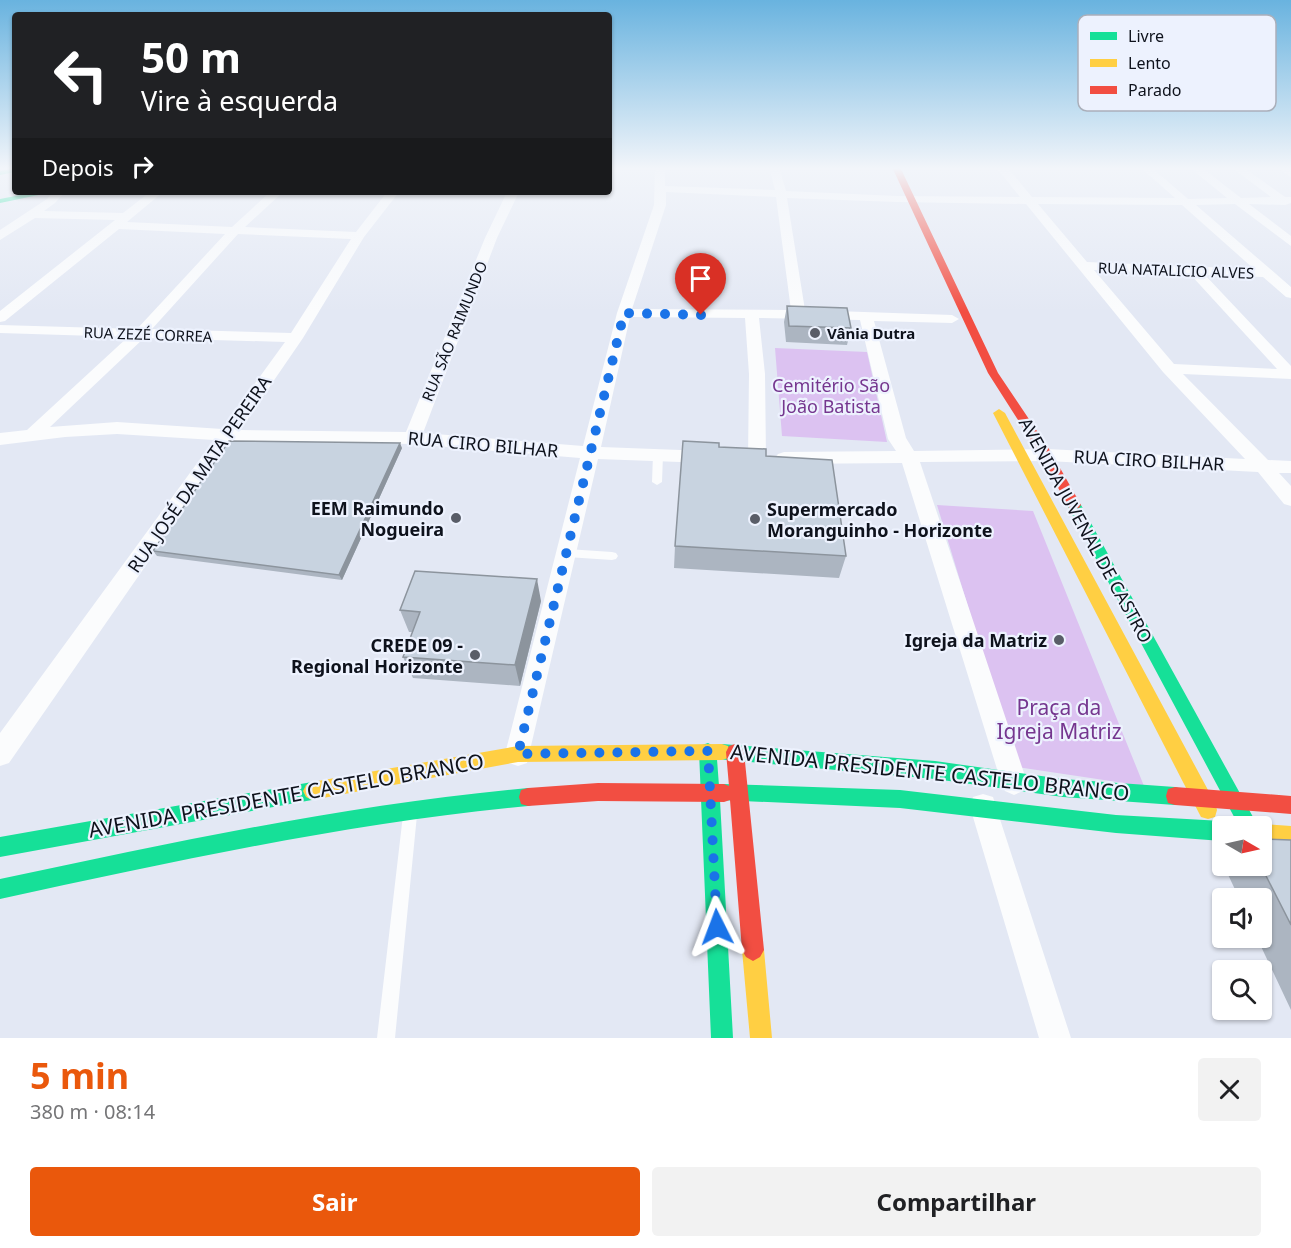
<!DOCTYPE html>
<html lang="pt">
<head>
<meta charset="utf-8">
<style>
  :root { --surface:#fff; --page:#f2f2f2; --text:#202124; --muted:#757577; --accent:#ea580c }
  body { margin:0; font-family:"Noto Sans",sans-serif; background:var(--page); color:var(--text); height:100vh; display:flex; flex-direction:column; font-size:22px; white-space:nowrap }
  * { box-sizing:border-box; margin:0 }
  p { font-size:20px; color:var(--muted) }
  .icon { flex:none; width:33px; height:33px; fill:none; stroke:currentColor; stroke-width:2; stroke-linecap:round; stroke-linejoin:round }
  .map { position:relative; height:1038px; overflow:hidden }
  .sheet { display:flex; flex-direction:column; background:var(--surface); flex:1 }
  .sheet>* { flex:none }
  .hud { position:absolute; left:12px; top:12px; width:600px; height:183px; border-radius:6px; box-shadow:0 2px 4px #0004; background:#202124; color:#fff; overflow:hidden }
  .needle { width:39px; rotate:99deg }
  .buttons { position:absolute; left:1212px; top:816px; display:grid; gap:12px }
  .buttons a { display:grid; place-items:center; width:60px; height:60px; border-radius:6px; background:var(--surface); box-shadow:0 2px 4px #0004; font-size:30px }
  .pin { position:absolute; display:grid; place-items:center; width:51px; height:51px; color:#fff; margin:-62px -26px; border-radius:50% 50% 50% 0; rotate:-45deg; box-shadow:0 0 6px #0007 }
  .pin .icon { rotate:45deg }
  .me { position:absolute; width:66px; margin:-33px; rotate:357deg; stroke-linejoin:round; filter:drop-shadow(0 0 4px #0008) }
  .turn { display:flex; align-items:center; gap:21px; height:126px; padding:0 30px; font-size:27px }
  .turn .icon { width:78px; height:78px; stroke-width:2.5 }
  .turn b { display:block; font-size:42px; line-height:51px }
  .then { display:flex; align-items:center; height:57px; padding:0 30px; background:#0003; gap:12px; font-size:22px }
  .round { display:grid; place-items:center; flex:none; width:63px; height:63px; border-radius:6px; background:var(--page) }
  .head { display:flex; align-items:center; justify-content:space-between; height:102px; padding:0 30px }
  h1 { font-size:36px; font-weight:700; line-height:45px; color:var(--accent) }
  .button { display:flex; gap:12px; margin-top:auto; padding:12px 30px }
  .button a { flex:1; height:69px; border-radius:6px; background:var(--accent); color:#fff; font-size:24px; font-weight:700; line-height:69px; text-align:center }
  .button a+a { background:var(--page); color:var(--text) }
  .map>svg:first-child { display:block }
  .green { fill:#dcc2f1 }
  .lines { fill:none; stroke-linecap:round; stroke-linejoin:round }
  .lane { fill:#fbfcfd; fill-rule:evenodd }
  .street { fill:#fbfcfd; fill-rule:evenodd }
  .fast { fill:#16e098; fill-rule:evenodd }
  .slow { fill:#ffcf43; fill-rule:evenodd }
  .jam { fill:#f24e42; fill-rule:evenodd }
  .wall { fill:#acb5c1 }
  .shaded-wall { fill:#8c949d }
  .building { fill:#c8d3e0; stroke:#8c949d; stroke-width:1.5 }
  .route { stroke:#1a73e8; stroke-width:10; stroke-dasharray:0 18 }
  .poi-dot { fill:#595d68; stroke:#edf2fe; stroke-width:2 }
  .labels { text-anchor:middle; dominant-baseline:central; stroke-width:4.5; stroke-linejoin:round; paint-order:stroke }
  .far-street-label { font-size:15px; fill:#0e121c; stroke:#edf2fe }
  .far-poi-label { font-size:15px; font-weight:bold; fill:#0e121c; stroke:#edf2fe; text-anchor:start }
  .park-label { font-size:18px; fill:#75368f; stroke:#edf2fe }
  .street-label { font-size:18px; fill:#0e121c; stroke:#edf2fe }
  .poi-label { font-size:18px; font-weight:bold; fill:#0e121c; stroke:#edf2fe; text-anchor:end }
  .near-park-label { font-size:21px; fill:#75368f; stroke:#edf2fe }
  .near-street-label { font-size:21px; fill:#0e121c; stroke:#edf2fe }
  .key { fill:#edf2fe; stroke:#aaafba; stroke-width:1.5 }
  .key-label { font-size:16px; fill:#0e121c }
</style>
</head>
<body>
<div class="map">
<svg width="1291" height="1038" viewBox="0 0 1291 1038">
  <rect width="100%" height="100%" fill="#e3e8f4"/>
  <!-- green -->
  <path class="green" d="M775,348L867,352L887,442L782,436Z
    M937,505L1033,511L1144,786L1017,767Z"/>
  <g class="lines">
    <!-- lane -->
    <path class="lane" d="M658,452L663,455L662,482L657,485L652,482L653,455Z
      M567,549L612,552L616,553L618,556L616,559L612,560L567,557L563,556L562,553L563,550Z
      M410,808L415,810L417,815L395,1038H377L403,815L405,810Z"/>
    <!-- street -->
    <path class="street" d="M655,167H665V186L775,190L769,167H779L786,191L897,196L1020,197L996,167H1007L1032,197L1175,198L1140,167H1151L1188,199L1227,198L1189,167H1201L1241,198L1271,197L1231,167H1243L1285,197H1291V203L1285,205L1249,204L1291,236V246L1235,204L1196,205L1291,287V298L1286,297L1263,277L1205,275L1291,366V379L1183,374L1268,460L1291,461V473H1279L1291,486V506L1284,504L1258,472L1047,461L920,462L1027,782L1023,791L1014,795L1005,791L1001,782L902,463L784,464L778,462L775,458L778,454L784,452L896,451L888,439L860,320L759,318L765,374L766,458L763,462H751L748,458L749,374L745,318L630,317L601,447L707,451L713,453L716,457L713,461L707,463L598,459L527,763L518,766L509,763L505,754L580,458L412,444L232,441L9,763L0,766V733L214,440L117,434L65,437L0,445V433L27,430L128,337L0,333V325L137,329L225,234L119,229L5,321L0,322V311L115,220L35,218L0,240V230L47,199L53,192H65L55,203L44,211L123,213L150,192H163L127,222L232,227L270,192H283L245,227L356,232L387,192H399L364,237L303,338L240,430L406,432L485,238L507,192H519L497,238L423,433L583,446L617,313L654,205ZM666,192L776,197L791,310L632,309L666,205ZM787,198L897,202L1026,204L1163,372L1245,459L1047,449L914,451L906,438L874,321L952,323L959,319L952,315L805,310ZM1038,204L1182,205L1254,269L1087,262ZM238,234L351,239L291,333L152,329ZM1094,270L1190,274L1277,369L1174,364ZM144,338L285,342L222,429L117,422L50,427Z
      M1276,167L1291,169V177Z
      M983,794L993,797L996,807L1071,1038H1039L970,807L973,797Z"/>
    <!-- fast -->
    <path class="fast" d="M15,168V172L0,175V171Z
      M36,192H53L0,203V199Z
      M1074,500L1081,505L1258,826H1239L1067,505Z
      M708,743L715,747L722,744L935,761L1063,779L1175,787L1182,789L1184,796L1182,803L1175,805L1063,797L935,779L717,759L719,786L724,784L900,790L1116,815L1222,821L1230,826H1222V841L1116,833L900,808L720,800L733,1038H711L699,751L702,745Z
      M312,782L318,785L321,791L318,797L312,800L0,857V837Z
      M528,788L535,790L537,797L535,804L528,806C349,823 175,861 0,899V879C175,842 349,804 528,788Z"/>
    <!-- slow -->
    <path class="slow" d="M999,409L1005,413L1215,803L1217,810L1215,817L1208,819L1201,817L993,413Z
      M722,744L728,746L731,752L728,758L722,760L518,762L312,800L306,797L303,791L306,785L312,782L518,746Z
      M1262,824L1291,826V846L1262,843V826H1257Z
      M753,939L760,943L764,950L772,1038H750L742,950L746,943Z"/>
    <!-- jam -->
    <path class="jam" d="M892,167H900L998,373L1051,452L1081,505L1079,508H1069L1041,456L988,373Z
      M735,744L741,746L744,752L764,950L760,957L753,961L746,957L742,950L730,800L724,802L598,801L528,806L521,804L519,797L521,790L528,788L598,783L724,784L729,786L726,752L729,746Z
      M1175,787L1291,796V814L1175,805L1168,803L1166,796L1168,789Z"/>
  </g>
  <!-- wall -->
  <path class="wall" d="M787,306L851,328L847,345L786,342L784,322Z
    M719,447L766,456L846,556L839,578L674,568L675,546Z
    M402,448L342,580L157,556L153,551Z
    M541,601L520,686L413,678L403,657L413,632H409L400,610Z
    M1291,840V1010L1257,938H1262V898H1239L1224,866H1262Z
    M1222,852V862L1219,854Z"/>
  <!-- shaded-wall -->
  <path class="shaded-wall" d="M400,443L402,448L342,580L339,575Z
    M537,579L541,601L520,686L515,665Z"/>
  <!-- building -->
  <path class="building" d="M787,306L847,308L851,328L789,326Z
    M229,441L400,443L339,575L153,551Z
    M683,441L719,443V447L766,449V456L832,460L846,556L675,546Z
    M415,571L537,579L515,665L403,657L420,612L400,610Z
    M1262,839L1291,840V925L1261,866Z"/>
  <!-- sky -->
  <linearGradient id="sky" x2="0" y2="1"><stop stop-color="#69b3df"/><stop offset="0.54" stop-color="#f2f5fa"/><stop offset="1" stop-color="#f2f5fa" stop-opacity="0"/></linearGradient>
  <rect width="1291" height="312" fill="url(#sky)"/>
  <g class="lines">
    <!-- route -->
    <path class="route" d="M701,315L624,313L518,754L708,751L717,927"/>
  </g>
  <!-- markers -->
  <g class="poi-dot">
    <circle cx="815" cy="333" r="6"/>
    <circle cx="456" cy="518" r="6"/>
    <circle cx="755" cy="519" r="6"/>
    <circle cx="1059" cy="640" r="6"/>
    <circle cx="475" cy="655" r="6"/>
  </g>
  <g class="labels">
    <!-- far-street labels -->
    <g class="far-street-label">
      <text transform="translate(1176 270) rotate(2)">RUA NATALICIO ALVES</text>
      <text transform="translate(454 331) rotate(-68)">RUA SÃO RAIMUNDO</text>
      <text transform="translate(148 334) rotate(2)">RUA ZEZÉ CORREA</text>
    </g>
    <!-- far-poi labels -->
    <g class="far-poi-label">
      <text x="827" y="333">Vânia Dutra</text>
    </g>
    <!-- park labels -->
    <g class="park-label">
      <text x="831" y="385">Cemitério São<tspan x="831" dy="21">João Batista</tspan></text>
    </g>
    <!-- street labels -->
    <g class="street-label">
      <text transform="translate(483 444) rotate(5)">RUA CIRO BILHAR</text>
      <text transform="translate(1149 460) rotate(3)">RUA CIRO BILHAR</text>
      <text transform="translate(199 474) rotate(-55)">RUA JOSÉ DA MATA PEREIRA</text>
      <text transform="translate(1086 530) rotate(61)">AVENIDA JUVENAL DE CASTRO</text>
    </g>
    <!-- poi labels -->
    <g class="poi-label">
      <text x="444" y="508">EEM Raimundo<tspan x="444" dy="21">Nogueira</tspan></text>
      <text x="767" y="509" text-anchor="start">Supermercado<tspan x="767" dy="21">Moranguinho - Horizonte</tspan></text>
      <text x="1047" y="640">Igreja da Matriz</text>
      <text x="463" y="645">CREDE 09 -<tspan x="463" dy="21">Regional Horizonte</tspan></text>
    </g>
    <!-- near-park labels -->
    <g class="near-park-label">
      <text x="1059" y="707">Praça da<tspan x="1059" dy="24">Igreja Matriz</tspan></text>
    </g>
    <!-- near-street labels -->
    <g class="near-street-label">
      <text transform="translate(930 772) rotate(6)">AVENIDA PRESIDENTE CASTELO BRANCO</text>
      <text transform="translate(286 795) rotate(-10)">AVENIDA PRESIDENTE CASTELO BRANCO</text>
    </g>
  </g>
  <!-- legend -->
  <rect x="1078" y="15" width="198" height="96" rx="9" class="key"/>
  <rect x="1090" y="32" width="27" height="8" fill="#16e098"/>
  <rect x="1090" y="59" width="27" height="8" fill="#ffcf43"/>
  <rect x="1090" y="86" width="27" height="8" fill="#f24e42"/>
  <g class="key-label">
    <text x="1128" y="42">Livre</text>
    <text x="1128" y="69">Lento</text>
    <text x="1128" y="96">Parado</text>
  </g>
</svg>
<div class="buttons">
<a><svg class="needle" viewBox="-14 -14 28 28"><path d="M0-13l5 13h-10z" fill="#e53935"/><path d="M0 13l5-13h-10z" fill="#757577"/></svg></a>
<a><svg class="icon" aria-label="sound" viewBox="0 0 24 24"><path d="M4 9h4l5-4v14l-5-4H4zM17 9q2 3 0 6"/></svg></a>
<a><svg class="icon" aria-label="search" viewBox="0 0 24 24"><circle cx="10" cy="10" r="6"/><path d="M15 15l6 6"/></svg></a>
</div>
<div class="pin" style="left:701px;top:315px;background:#d93025"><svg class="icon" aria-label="arrive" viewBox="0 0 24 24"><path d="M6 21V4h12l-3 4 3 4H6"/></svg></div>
<svg class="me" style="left:717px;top:927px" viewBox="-20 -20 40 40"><path d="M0-17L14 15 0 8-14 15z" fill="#1a73e8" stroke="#fff" stroke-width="4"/></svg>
<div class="hud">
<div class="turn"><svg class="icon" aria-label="left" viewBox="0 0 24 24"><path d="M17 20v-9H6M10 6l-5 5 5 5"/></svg><div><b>50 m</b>Vire à esquerda</div></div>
<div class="then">Depois<svg class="icon" aria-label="right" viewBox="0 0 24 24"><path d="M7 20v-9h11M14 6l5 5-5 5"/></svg></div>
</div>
</div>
<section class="sheet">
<div class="head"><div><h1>5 min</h1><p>380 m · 08:14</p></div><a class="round"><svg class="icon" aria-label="close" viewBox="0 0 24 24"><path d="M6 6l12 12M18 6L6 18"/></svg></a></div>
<div class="button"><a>Sair</a><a>Compartilhar</a></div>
</section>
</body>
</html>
